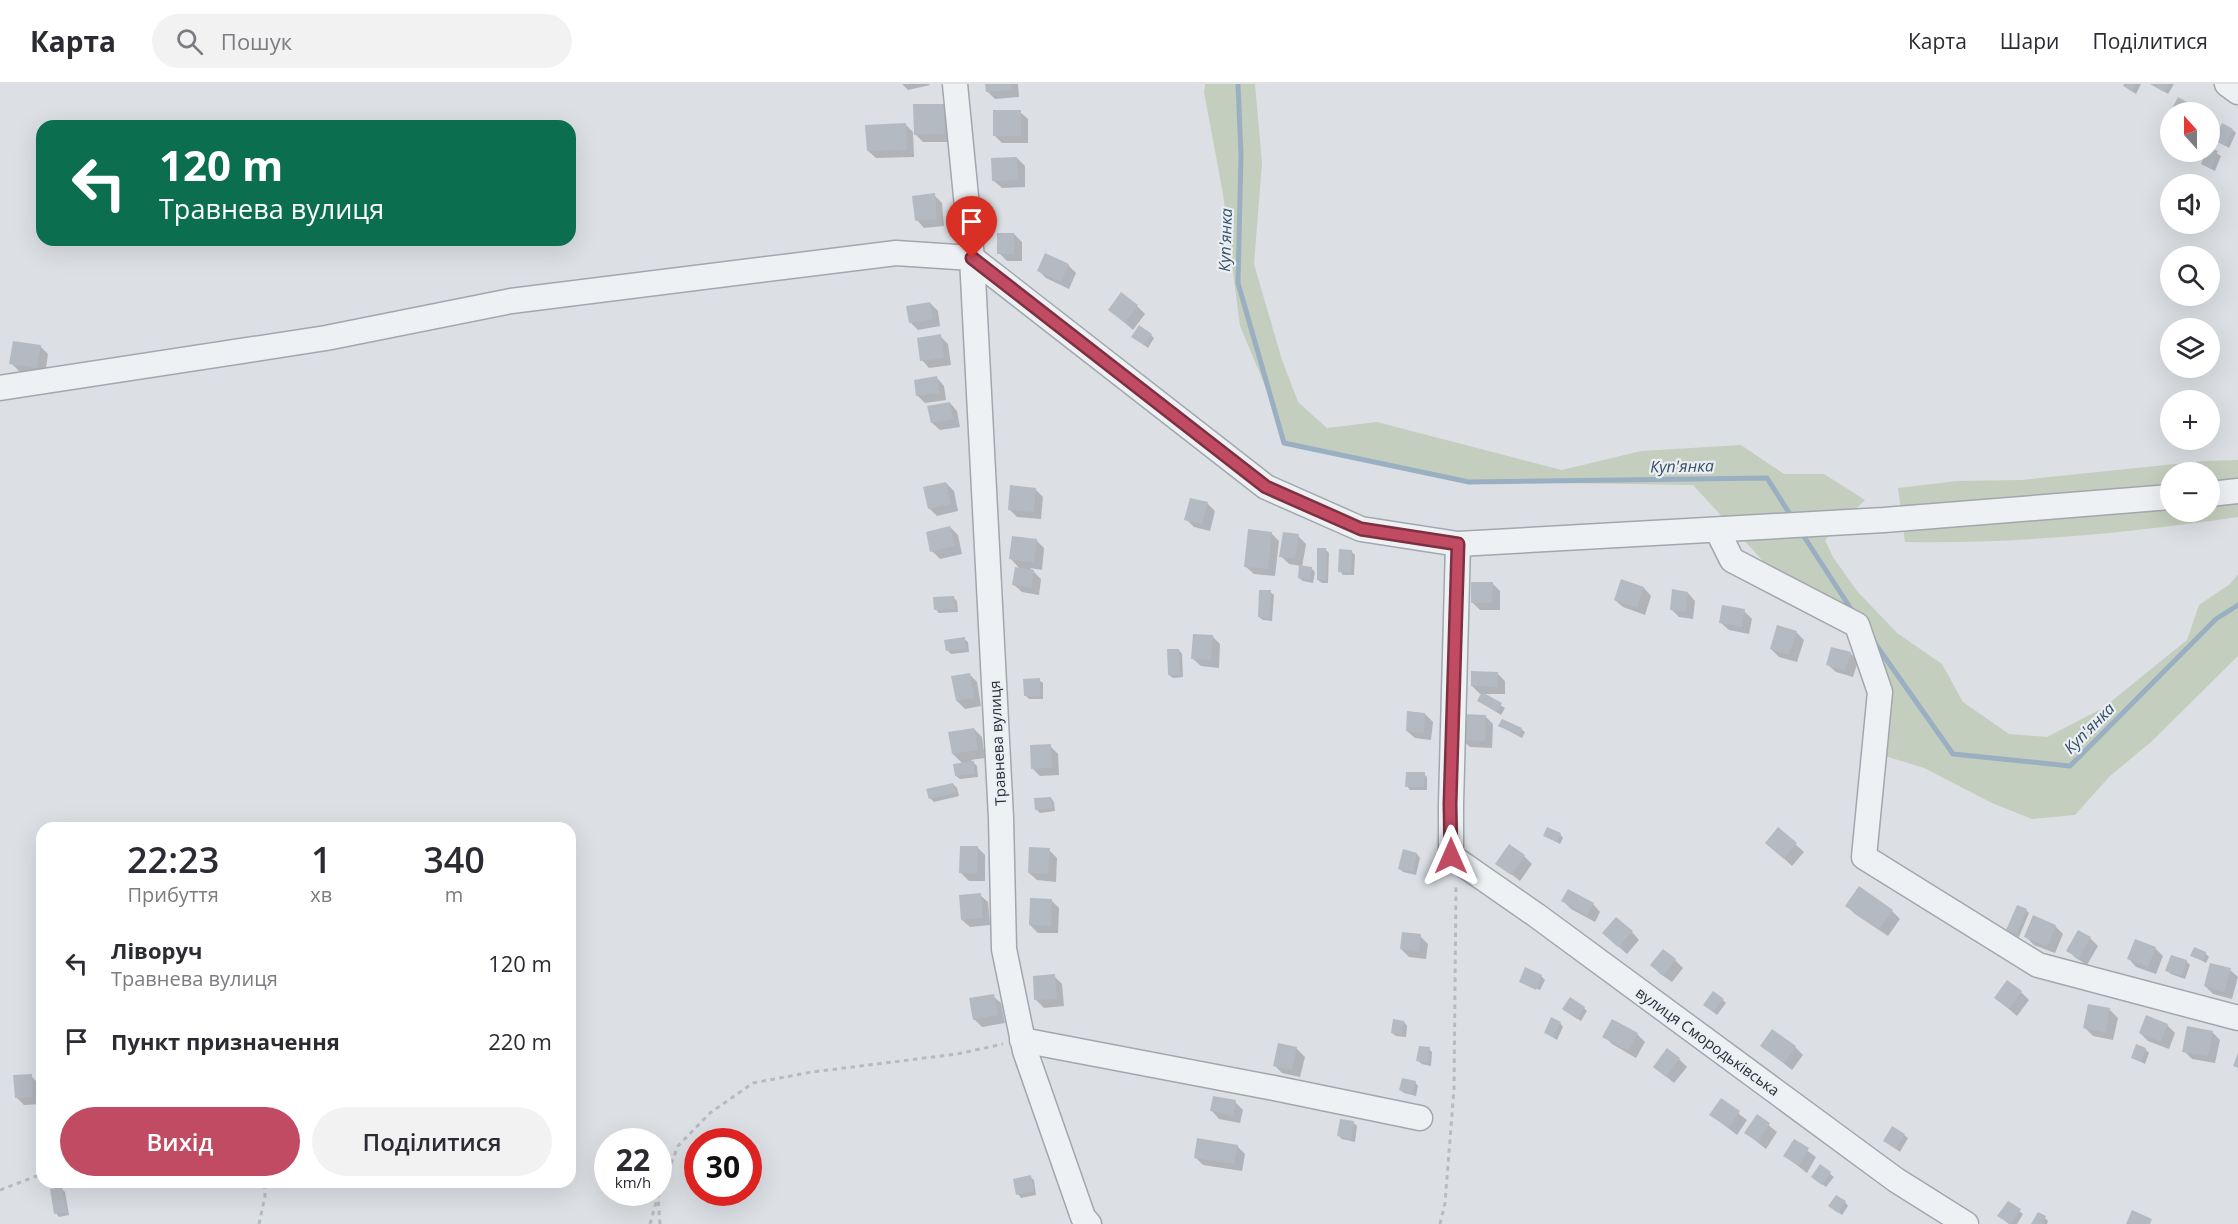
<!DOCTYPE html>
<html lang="uk">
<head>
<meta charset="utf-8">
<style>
  :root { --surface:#fff; --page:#f2f2f3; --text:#2b2b33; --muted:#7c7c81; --line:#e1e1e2; --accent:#c04b63 }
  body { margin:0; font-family:"Open Sans",sans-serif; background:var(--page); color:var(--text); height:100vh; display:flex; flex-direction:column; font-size:22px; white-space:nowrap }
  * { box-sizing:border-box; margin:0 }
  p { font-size:20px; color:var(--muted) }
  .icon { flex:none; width:33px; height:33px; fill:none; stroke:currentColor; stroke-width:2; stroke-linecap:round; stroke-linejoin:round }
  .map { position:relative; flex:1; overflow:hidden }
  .panel { position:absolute; left:36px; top:738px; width:540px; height:366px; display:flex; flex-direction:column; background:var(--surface); border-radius:18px; box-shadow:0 6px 24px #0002 }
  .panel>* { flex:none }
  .banner { position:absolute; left:36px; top:36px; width:540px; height:126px; border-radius:18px; box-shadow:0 6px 24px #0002; background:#0b6e4f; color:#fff; overflow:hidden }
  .needle { width:39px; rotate:339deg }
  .controls { position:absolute; left:2160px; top:18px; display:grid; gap:12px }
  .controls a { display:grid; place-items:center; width:60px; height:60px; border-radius:50%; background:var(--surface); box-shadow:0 6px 24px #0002; font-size:30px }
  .speed { position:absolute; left:594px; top:1044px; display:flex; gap:12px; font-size:30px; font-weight:700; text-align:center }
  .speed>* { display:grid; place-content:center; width:78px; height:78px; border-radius:50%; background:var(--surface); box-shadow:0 6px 24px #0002; line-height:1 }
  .speed small { font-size:15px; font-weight:400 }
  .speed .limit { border:9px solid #d22; background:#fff; color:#111 }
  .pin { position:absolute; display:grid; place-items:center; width:51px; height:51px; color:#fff; margin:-62px -26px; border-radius:50% 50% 50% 0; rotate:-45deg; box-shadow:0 0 6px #0007 }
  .pin .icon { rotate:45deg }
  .me { position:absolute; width:66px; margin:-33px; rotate:0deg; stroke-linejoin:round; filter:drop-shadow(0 0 4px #0008) }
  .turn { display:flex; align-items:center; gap:21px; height:126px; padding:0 24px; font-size:27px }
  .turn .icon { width:78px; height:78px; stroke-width:2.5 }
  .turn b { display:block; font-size:42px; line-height:51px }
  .eta { display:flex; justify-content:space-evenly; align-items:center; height:102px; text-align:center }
  .eta b { font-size:36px; font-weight:600; line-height:42px }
  .primary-button { display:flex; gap:12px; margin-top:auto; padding:12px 24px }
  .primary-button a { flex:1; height:69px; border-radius:36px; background:var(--accent); color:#fff; font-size:24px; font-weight:600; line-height:69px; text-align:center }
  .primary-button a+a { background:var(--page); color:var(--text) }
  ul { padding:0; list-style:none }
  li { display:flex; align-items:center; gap:18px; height:78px; padding:0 24px }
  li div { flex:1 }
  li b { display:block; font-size:22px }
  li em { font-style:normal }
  header { display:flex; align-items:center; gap:36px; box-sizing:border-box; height:84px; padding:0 30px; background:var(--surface); border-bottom:2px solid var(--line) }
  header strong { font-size:28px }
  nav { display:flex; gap:33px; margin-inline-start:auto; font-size:21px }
  .search { width:420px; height:54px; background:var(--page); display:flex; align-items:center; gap:15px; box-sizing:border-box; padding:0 21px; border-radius:33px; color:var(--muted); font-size:22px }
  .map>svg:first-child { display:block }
  .green { fill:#c3cebe; fill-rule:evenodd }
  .shadow { fill:#0003 }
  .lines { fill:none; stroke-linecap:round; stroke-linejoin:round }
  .stream { stroke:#9ab0c2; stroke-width:5 }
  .building { fill:#b4bac1 }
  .minor-casing { stroke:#a2a7ae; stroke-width:27 }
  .path { stroke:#b6bbc0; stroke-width:3; stroke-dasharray:4.5 4.5; stroke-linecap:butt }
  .minor { stroke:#eef1f4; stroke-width:24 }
  .route-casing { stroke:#7d3140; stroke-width:15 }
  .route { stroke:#c04b63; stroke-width:10 }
  .labels { text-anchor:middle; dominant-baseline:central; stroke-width:4.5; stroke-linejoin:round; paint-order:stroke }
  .street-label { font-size:15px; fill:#272f3a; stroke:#ebeff3 }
  .water-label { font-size:16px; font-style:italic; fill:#365069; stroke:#ebeff3 }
</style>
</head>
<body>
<header>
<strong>Карта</strong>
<div class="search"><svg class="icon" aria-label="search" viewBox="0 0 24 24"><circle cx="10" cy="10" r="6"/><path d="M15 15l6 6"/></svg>Пошук</div>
<nav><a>Карта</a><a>Шари</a><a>Поділитися</a></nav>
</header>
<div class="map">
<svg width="2238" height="1140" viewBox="0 0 2238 1140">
  <rect width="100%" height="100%" fill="#dce0e5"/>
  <!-- green -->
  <path class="green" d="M1205,0H1255L1262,79L1254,180L1282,276L1298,318L1327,344L1377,338L1562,386L1641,367L1741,361L1784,390H1824L1865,416L1825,456L1833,473L1857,507L1897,549L1942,580L1963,618L2009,650L2047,653L2103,624L2187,556L2199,521L2230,500L2238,490V572L2151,658L2110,692L2075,731L2032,735L1992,719L1924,684L1885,672L1856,532L1763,477L1693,401L1480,398L1284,359L1274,323L1240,242L1223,110L1204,8Z
    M2238,376V433C2127,449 2017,460 1905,458L1898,404L1957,397L2021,396L2204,377ZM2170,388H2210V428H2170Z"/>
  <!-- shadow -->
  <path class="shadow" d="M902,0H929L930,1L908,6Z
    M987,0H1018L1019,13L995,15L987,7Z
    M2125,0H2141L2136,10L2128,5Z
    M2152,0H2174L2168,10Z
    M2179,15L2198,26L2200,28H2171Z
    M944,21L952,29V58H923L915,50Z
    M1020,28L1028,35V59H1002L994,51Z
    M905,40L913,48L914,73L876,74L868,67Z
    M2233,46L2236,49L2229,64L2216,56Z
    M2210,65L2221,72L2215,87L2202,80Z
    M1017,74L1025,82V103L1002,104L994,97Z
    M934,111L942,119L944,142L924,144L917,136Z
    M1014,150L1022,158V177H1007L999,169Z
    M1068,181L1076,189L1069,205L1046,194L1039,187Z
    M930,219L938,227L940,242L918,246L910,238Z
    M1137,222L1145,230L1133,246L1110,226Z
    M1151,251L1154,254L1148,264L1133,253Z
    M940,252L948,260L951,281L929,284L922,276Z
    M40,262L48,270L45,291L19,287L11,279Z
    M937,294L944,302L946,316L925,319L917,311Z
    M950,319L957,327L960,343L940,346L932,339Z
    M946,399L954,407L958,427L937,432L929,424Z
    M1035,405L1043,413L1041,435L1017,433L1009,425Z
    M1207,419L1215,427L1210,447L1194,443L1186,435Z
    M950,443L958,451L962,470L940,475L932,467Z
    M1271,449L1279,457L1275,492L1254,490L1246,483Z
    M1298,452L1306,460L1302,483L1311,484L1315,488L1313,499L1303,497L1299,494L1301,482L1289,480L1281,472Z
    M1036,456L1044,464L1042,486L1030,484L1041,495L1039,511L1022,508L1014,501L1021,486L1011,475Z
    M1326,466L1329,469L1328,499H1322L1318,496Z
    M1351,467L1355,471L1354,491H1343L1340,487Z
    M1492,499L1500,507V526H1480L1473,519Z
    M1644,504L1651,512L1645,531L1623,523L1615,516Z
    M1270,508L1274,511L1272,537L1263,536L1259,533Z
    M1688,509L1695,517L1693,535L1679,533L1671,525Z
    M953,513L957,517L958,528L939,529L936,526Z
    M1744,527L1752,535L1749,550L1729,546L1721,539Z
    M1796,548L1804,556L1797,578L1779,573L1771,565Z
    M1212,552L1220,560L1219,584L1201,582L1193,575Z
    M964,555L968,558L969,568L951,570L948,567Z
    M1179,566L1182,570L1183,593L1173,594L1169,591Z
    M1850,569L1858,577L1853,593L1836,588L1828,581Z
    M1497,589L1505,597V610H1480L1472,602Z
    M969,590L977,598L981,622L965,625L957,617Z
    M1039,596L1043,599V615H1029L1025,611Z
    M1483,610L1505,624L1501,631L1479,617Z
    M1425,630L1433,638L1431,656L1415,654L1407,647Z
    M1485,632L1493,640L1492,664L1470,663L1462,656Z
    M1500,642L1521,645L1525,648L1522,654Z
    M974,645L982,653L985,674L971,676L977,682L978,693L960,695L956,692L963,680L953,670Z
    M1050,662L1058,670L1059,691L1040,692L1033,685Z
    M1424,690L1427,693V706H1410L1407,702Z
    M953,700L957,704L959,712L934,718L930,714Z
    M1051,714L1054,718L1055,727L1040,729L1036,725Z
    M1778,745L1804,768L1792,782L1767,759Z
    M1560,750L1563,754L1560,760L1545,752Z
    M977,763L985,771V797H969L961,789Z
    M1049,766L1057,774L1056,798L1037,796L1029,789Z
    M1417,770L1420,774L1416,791L1403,788L1399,784Z
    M1524,772L1532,780L1520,797L1497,779Z
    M980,811L988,818L990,841L970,843L962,836Z
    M1051,816L1059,824L1058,849H1038L1030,841Z
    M1563,817L1593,820L1600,828L1595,838L1571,825Z
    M1847,822L1892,827L1900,835L1888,852L1855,830Z
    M2026,826L2029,829L2019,853L2011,849L2008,846Z
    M2055,842L2063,850L2055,869L2034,861L2026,853Z
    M1632,848L1639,856L1627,870L1611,856Z
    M1420,852L1428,860L1426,875L1409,873L1401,865Z
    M2090,854L2098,862L2087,881L2076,874L2068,867Z
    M2155,864L2163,872L2156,890L2136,883L2129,875Z
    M2205,869L2209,873L2206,879L2192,871Z
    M1675,876L1683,884L1672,898L1659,889Z
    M2186,877L2190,881L2185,895L2171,890L2167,887Z
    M2230,886L2238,893L2232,915L2213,910L2205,902Z
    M1054,892L1062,900L1064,922L1044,924L1036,916Z
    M1541,892L1545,896L1540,906L1522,898Z
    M2021,908L2029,916L2017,932L1996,914Z
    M993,912L1001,919L1005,939L982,943L974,935Z
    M1723,916L1726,919L1717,931L1708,924Z
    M1584,924L1587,927L1581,937L1568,928Z
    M2110,926L2118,934L2113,956L2093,952L2085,944Z
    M1404,938L1407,942L1406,953L1396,952L1392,949Z
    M1560,939L1563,943L1557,956L1546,949Z
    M2167,941L2175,949L2169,965L2148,957L2140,949Z
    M2212,948L2220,956L2215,979L2192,975L2184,967Z
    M1637,950L1645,958L1636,974L1612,960L1604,952Z
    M1279,960L1297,965L1305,973L1300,993L1282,989L1274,981Z
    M1762,962L1795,963L1803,971L1792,986Z
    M1429,965L1432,968L1431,982L1422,980L1418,977Z
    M2145,965L2149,969L2145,980L2132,973Z
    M1679,975L1687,983L1674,999L1655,983Z
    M31,992L39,1000L40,1020L24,1021L16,1013Z
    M1415,998L1418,1002L1416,1012L1404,1009L1400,1006Z
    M1721,1016L1747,1036L1737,1051L1711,1031Z
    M1235,1018L1243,1026L1240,1039L1219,1035L1212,1027Z
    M1757,1032L1777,1048L1766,1065L1746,1049Z
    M1354,1039L1357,1042L1355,1058L1342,1055L1339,1052Z
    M1904,1051L1908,1054L1900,1068L1885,1057Z
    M1794,1057L1816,1073L1807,1089L1785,1072Z
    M1237,1062L1245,1070L1242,1087L1203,1081L1195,1073Z
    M1820,1082L1834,1093L1826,1103L1816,1096Z
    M1030,1093L1034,1096L1036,1111L1021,1114L1018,1110Z
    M62,1105L65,1108L69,1131L59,1133L56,1129Z
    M1845,1118L1848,1122L1842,1131L1834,1125Z
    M2009,1119L2023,1130L2017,1140H2009L1999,1132Z
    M2045,1134L2048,1137L2047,1140H2033Z"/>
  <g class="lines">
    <!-- stream -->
    <path class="stream" d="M1238,0L1241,71L1238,199L1284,359L1469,398L1767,394L1793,435
      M1801,448L1853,528
      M1874,558L1953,670L2070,682L2216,535L2238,521"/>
  </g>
  <!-- building -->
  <path class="building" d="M985,0H1011L1012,6L986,8Z
    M2124,0H2136L2132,7L2123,2Z
    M2150,0H2169L2164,8Z
    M2178,13L2198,24L2196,28H2170Z
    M913,20H944L945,50L914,51Z
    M993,26H1021V52H993Z
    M906,39L907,66L867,67L865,41Z
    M2222,39L2233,45L2225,62L2214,56Z
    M2210,64L2218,67L2211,85L2201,80L2206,68H2210Z
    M1017,73L1018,96L992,97L991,74Z
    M935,109L937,135L915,137L912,112Z
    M997,149H1014V170H997Z
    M1045,169L1069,180L1061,198L1037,187Z
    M1121,208L1138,221L1125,239L1108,226Z
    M930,218L933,235L909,239L906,222Z
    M1139,241L1152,250L1144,261L1131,253Z
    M941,250L944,274L920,277L917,254Z
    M13,257L41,261L37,284L9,280Z
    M937,292L939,309L916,312L914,296Z
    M950,318L953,335L931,339L927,322Z
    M946,398L951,420L928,425L923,403Z
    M1010,401L1036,404L1034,428L1008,426Z
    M1190,414L1208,418L1202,440L1184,436Z
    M950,442L955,462L930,468L926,448Z
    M1248,445L1272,448L1268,485L1244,483Z
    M1283,448L1299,450L1295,475L1279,473Z
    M1012,452L1037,455L1034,479L1009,475Z
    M1317,464H1326V496H1317Z
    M1339,465L1352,466L1351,489L1338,488Z
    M1299,481L1312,483L1310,496L1298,494Z
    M1015,483L1034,486L1032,504L1012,501Z
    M1621,495L1644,503L1637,524L1614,516Z
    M1471,498H1493L1492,519H1471Z
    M1672,505L1688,508L1686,528L1670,526Z
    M1259,506H1271L1269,534L1258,533Z
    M954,512L955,525L934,526L933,513Z
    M1722,521L1745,525L1742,543L1719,539Z
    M1777,541L1797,547L1789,571L1770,565Z
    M1193,550L1213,551L1211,576L1191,575Z
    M965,553L966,565L946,567L944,556Z
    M1831,563L1851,568L1845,586L1826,581Z
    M1167,565H1179L1180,591H1168Z
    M1471,587L1498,588L1497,603L1471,602Z
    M970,589L974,614L956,617L951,592Z
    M1040,594V612H1024L1023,595Z
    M1482,608L1502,619L1497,628L1477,617Z
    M1407,627L1425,629L1424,649L1406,647Z
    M1461,630L1486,631L1485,657L1460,656Z
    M1502,635L1522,644L1519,651L1498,642Z
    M974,644L978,666L952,670L948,648Z
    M1051,660L1052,684L1031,685L1030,661Z
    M974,677L975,690L955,692L953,680Z
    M1406,688H1425L1424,703H1405Z
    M953,699L956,709L929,715L926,705Z
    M1051,713L1052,724L1035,726L1034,714Z
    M1547,743L1561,749L1557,758L1543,752Z
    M1778,743L1797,759L1784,775L1765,759Z
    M1509,760L1525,771L1511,791L1495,780Z
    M960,762H978L977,790L959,789Z
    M1029,763L1050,764L1048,790L1028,789Z
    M1403,765L1417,769L1413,788L1398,785Z
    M1859,802L1893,826L1879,845L1845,822Z
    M1568,805L1594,819L1587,831L1561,817Z
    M981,809L983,834L961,836L959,811Z
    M1030,814L1052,815L1051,842L1029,841Z
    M2017,821L2027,825L2016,850L2006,846Z
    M2033,831L2056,841L2047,863L2024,853Z
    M1616,833L1633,847L1618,863L1602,849Z
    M2078,846L2091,853L2079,874L2066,867Z
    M1402,848L1421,850L1419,868L1400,865Z
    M2135,855L2156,863L2148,883L2127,875Z
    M2194,863L2206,868L2203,877L2190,872Z
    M1663,865L1676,875L1663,892L1650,881Z
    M2171,871L2187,876L2182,892L2165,887Z
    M2210,879L2231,884L2224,908L2204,902Z
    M1525,883L1542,891L1536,906L1519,898Z
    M1055,890L1057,915L1034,916L1033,892Z
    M2007,896L2022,907L2009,925L1994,914Z
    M1713,907L1724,915L1713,928L1703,921Z
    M994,910L998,931L973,936L969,914Z
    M1570,913L1585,923L1577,935L1562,925Z
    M2088,920L2110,924L2106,949L2083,944Z
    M2146,931L2168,940L2161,958L2139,949Z
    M1551,933L1561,938L1553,953L1544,949Z
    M1393,935L1404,937L1402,951L1391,949Z
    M1612,935L1638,949L1628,967L1602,953Z
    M2187,942L2213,947L2208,972L2182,968Z
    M1772,945L1796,962L1784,979L1760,962Z
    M1278,959L1297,963L1292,986L1273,982Z
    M2136,960L2146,964L2141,978L2131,974Z
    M1419,962L1430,963L1428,979L1416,977Z
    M1667,964L1680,974L1666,993L1653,983Z
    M2238,969V984L2233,982Z
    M32,990L33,1013L15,1014L13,991Z
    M1402,994L1416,997L1412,1010L1399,1006Z
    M1213,1012L1236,1016L1233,1032L1210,1027Z
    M1721,1014L1740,1027L1729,1044L1709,1031Z
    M1757,1030L1770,1039L1758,1058L1744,1049Z
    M1340,1035L1354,1037L1351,1055L1337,1052Z
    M1892,1042L1905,1050L1896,1065L1883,1057Z
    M1197,1054L1238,1061L1234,1080L1194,1074Z
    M1794,1055L1809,1064L1799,1082L1783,1072Z
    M1820,1080L1831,1088L1822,1101L1811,1093Z
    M1031,1091L1034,1107L1016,1111L1013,1095Z
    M62,1103L67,1128L54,1130L50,1105Z
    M1836,1111L1846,1117L1838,1129L1828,1122Z
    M2008,1117L2021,1125L2011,1140L1997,1132Z
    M2132,1126L2152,1135L2150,1140H2126Z
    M2038,1128L2046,1132L2042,1140H2031Z"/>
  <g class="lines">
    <!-- minor casing -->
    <g class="minor-casing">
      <path id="minor" d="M955,0L972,174L1001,734L1004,865L1025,967L1083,1133L1089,1140
        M2227,0L2238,8
        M972,174L1266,403L1361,445L1458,460L1884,436L2170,413
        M0,304L326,254L511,217L896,169L972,174
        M2210,410L2238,407
        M1717,446L1732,476L1857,541L1880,608L1864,773L2038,881L2238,934
        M1458,460L1451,720V772L1536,831L1896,1096L1966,1140
        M1022,956L1274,1004L1420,1034"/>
    </g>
    <!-- path -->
    <path class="path" d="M0,1106L42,1090
      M259,1140L265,1112L264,1098
      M650,1140L657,1115
      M660,1140L658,1113L678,1062L710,1029L753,999L812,988L957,970L1003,960
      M1440,1140L1445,1119L1454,1005L1456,801"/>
    <!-- minor -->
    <use href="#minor" class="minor"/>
  </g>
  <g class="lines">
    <!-- route casing -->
    <g class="route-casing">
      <path id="route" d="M972,174L1266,403L1361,445L1458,460L1450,720L1451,772"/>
    </g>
    <!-- route -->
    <use href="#route" class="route"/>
  </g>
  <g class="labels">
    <!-- street labels -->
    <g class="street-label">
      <text transform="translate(997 659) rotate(-93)">Травнева вулиця</text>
      <text transform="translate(1708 957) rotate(36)">вулиця Смородьківська</text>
    </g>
    <!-- water labels -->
    <g class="water-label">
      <text transform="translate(1225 156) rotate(-88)">Куп'янка</text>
      <text transform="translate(1682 382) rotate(-1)">Куп'янка</text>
      <text transform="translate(2089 644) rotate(-45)">Куп'янка</text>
    </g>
  </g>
</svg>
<div class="controls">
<a><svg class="needle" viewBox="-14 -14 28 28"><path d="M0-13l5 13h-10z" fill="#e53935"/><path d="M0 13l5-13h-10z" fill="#7c7c81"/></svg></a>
<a><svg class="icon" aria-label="sound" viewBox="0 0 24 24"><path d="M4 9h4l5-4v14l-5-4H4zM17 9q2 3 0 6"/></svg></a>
<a><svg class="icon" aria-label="search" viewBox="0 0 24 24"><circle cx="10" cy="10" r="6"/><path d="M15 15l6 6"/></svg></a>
<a><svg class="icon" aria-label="layers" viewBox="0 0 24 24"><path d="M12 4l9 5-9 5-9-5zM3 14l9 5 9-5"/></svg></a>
<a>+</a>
<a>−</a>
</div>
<div class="speed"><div>22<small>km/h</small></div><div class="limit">30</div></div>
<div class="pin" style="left:972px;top:174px;background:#d93025"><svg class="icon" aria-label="arrive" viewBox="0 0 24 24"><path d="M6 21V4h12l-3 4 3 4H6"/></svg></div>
<svg class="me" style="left:1451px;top:772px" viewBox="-20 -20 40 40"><path d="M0-17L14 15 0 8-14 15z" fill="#c04b63" stroke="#fff" stroke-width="4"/></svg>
<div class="banner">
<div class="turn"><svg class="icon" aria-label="left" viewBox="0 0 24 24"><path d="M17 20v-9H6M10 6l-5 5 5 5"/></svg><div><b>120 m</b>Травнева вулиця</div></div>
</div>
<section class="panel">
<div class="eta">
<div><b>22:23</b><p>Прибуття</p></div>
<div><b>1</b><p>хв</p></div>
<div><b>340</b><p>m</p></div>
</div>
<ul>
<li><svg class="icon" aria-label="left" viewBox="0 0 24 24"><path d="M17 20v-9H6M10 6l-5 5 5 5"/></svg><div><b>Ліворуч</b><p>Травнева вулиця</p></div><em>120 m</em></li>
<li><svg class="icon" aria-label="arrive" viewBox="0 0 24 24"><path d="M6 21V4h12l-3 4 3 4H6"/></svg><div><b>Пункт призначення</b></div><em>220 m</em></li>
</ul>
<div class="primary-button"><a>Вихід</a><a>Поділитися</a></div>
</section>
</div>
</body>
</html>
